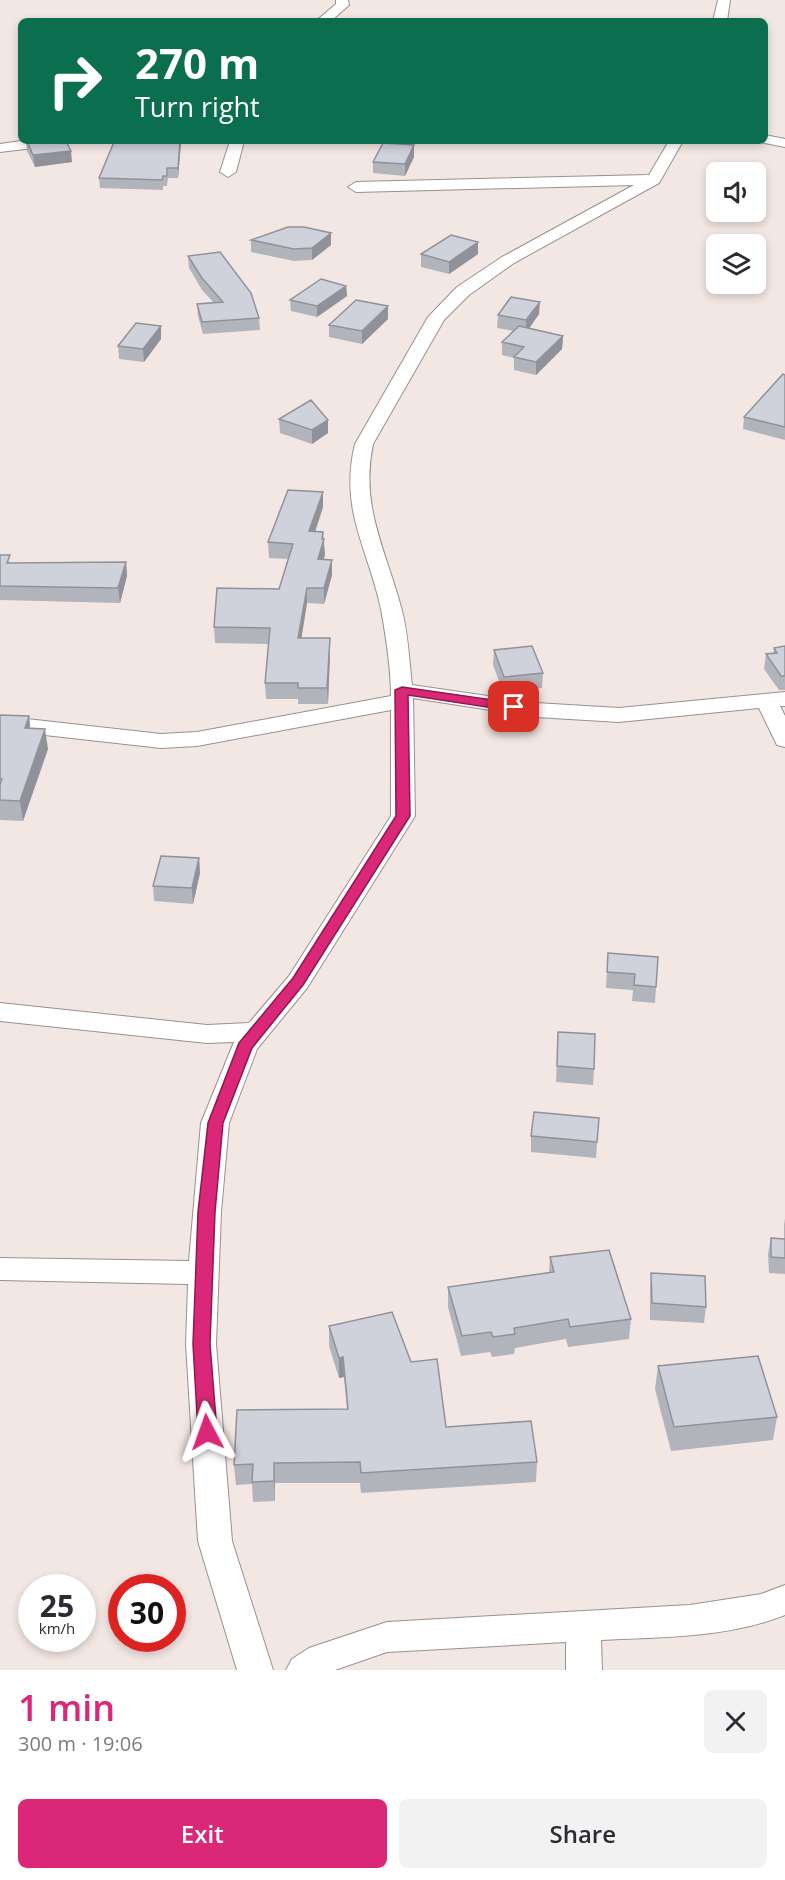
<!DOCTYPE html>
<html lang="en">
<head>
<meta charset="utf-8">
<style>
  :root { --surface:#fff; --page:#f2f2f3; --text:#2b2b33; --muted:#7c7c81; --accent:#db2777 }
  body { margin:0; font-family:"Open Sans",sans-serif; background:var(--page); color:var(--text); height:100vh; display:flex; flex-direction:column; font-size:22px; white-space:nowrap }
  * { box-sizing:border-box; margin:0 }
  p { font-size:20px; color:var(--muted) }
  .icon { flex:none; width:33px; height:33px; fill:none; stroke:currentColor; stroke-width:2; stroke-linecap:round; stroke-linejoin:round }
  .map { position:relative; height:1670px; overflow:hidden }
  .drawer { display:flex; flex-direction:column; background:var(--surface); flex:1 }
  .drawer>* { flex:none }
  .hud { position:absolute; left:18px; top:18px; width:750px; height:126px; border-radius:9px; box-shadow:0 3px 9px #0003; background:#0b6e4f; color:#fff; overflow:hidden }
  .tools { position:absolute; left:706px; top:162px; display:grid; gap:12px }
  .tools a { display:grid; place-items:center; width:60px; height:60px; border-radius:9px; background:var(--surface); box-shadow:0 3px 9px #0003; font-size:30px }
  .speed { position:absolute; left:18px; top:1574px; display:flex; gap:12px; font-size:30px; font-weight:700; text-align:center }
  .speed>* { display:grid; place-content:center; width:78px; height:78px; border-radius:50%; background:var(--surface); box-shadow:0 3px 9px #0003; line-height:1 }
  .speed small { font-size:15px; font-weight:400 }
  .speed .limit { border:9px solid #d22; background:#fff; color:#111 }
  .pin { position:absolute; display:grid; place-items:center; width:51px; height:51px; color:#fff; margin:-26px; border-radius:12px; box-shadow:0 3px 9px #0006 }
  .me { position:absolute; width:66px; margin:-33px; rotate:356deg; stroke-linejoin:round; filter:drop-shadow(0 0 4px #0008) }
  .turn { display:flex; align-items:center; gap:21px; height:126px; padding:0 18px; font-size:27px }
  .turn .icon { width:78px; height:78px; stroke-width:2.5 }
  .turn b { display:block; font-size:42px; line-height:51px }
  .round { display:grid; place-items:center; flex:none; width:63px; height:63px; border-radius:9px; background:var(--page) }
  .headline { display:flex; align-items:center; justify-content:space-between; height:102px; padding:0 18px }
  h1 { font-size:36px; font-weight:600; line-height:45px; color:var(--accent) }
  .button { display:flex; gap:12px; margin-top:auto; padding:12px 18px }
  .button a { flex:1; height:69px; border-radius:9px; background:var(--accent); color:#fff; font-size:24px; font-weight:600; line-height:69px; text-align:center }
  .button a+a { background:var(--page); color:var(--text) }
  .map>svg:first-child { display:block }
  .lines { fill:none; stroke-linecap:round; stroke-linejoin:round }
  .street-casing { stroke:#9a908c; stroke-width:2 }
  .street { fill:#fff; fill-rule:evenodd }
  .wall { fill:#b2b4bc }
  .shaded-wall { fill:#919299 }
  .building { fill:#cfd1db; stroke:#919299; stroke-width:1.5 }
  .route { fill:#db2777; stroke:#8e194d; stroke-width:1.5 }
</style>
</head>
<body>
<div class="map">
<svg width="785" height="1670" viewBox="0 0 785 1670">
  <rect width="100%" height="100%" fill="#f3e7e3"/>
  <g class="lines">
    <!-- street casing -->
    <g class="street-casing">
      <path id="street" d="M336,0H348L349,5L331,21H316L336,4Z
        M718,0H730L727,21H713Z
        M765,135L785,139V147L760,142L765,141Z
        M21,141H65L58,145L0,152V144Z
        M230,141H244L236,172L228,177L220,172Z
        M669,141H683L659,183L514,263L469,295L444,320L373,444C360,506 385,548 401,607C408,631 409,659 412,685L536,703L619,708L785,692V706H780L785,716V747L777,745L759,708L619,722L536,717L413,698L415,816L307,988L257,1049L229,1123L221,1212L216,1344L232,1541L273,1670H237L198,1541L186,1344L188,1284L0,1280V1258L189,1261L201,1123L234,1042L207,1043L0,1021V1003L207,1025L249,1023L289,976L391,816V710L197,746L161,748L0,730V716L161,734L197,732L391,696C391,669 386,637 381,609C368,548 339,510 355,444L428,317L457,287L502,257L634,185L356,192L348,187L356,182L649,175Z
        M785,1585V1615C728,1638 662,1637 601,1640L602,1670H566V1642L387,1652L335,1670H286L292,1659L309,1648L387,1622L690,1605L761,1594Z"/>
    </g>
    <!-- street -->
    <use href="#street" class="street"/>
  </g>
  <!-- wall -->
  <path class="wall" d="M26,141H66L72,162L35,167L27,151Z
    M181,143L178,178H168L167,186H163V190L100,188L99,178Z
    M414,157L405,176L373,173V162Z
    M251,240L331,245L312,260L294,261L251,252Z
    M421,254H478L449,274L421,267Z
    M188,256L259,318L260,330L203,334L198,316L197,304L214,303L202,290L189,268Z
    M346,286L347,296L317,317L291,311L290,300Z
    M388,306V319L362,344L329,337V325Z
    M539,314L529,328L563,336L562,349L536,375L514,370V358L502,355V342L514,331L497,328L498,315Z
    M161,339L144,362L119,359L118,346Z
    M785,375V440L743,429L744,417Z
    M279,419L328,433L312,444L280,433Z
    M323,507L315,532L323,539L325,555L323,559L332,575L324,604L307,603L301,638H330V654L328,704H298V699H266L265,683L269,644L215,643L214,627L279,589L288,559L269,558L268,542Z
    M0,555L11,563L126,562L127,576L120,603L0,600Z
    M785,646V690H779L764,669L766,654L773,653L774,648Z
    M494,650L543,673L542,688L503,692L493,665Z
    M0,715L29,716L30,728L48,749L23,821L0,820Z
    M199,858L200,873L193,904L154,901L153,886Z
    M608,953L656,987L655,1003L632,1001L633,990L606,988Z
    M558,1032L594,1069L593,1085L556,1082Z
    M599,1118L596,1158L531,1152V1136Z
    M785,1218V1274L769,1273L768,1254L771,1238L784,1239V1225Z
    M550,1257L631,1319L629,1339L568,1347L566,1339L515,1348L514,1354L492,1357L490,1352L461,1356L448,1307V1287L549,1272Z
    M651,1273L706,1307L704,1323L650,1320V1289Z
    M329,1326L411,1362L446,1427L537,1462L536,1482L361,1493L360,1483H275V1501L253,1502L252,1484L236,1485L234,1465L347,1409L344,1377L339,1378L329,1346Z
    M658,1366L777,1417L773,1440L671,1451L655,1389Z"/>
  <!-- shaded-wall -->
  <path class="shaded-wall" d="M169,141H195L181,143L178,178V168Z
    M414,145V157L405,176V164Z
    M71,151L72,162L35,167L33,155Z
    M331,233V245L312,260V248Z
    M478,242V254L449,274V262Z
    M346,286L347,296L317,317V306Z
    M540,302L539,314L526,333V320Z
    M388,306V319L362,344V331Z
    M161,326V339L144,362L143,349Z
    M563,336L562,349L536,375V362Z
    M328,420V433L312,444V430Z
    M323,492V507L310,547L309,531Z
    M323,532L325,555L319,574L318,559Z
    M332,560V575L324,604V588Z
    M126,562L127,576L120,603L118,588Z
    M307,588V603L299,654L298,638Z
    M330,638V654L328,704L327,688Z
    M29,716L31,736L25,728Z
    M45,729L48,749L23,821L20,801Z
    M199,858L200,873L193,904L192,888Z
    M343,1357L344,1377L339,1378V1358Z
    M274,1463L275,1483V1501L274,1481Z"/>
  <!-- building -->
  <path class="building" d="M27,141H66L71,151L33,155Z
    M129,141H180L178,168H167V176H163L162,180L99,178L114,142Z
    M383,143L414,145L405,164L373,162Z
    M288,227H304L331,233L312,248L294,249L251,240Z
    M451,235L478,242L449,262L421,254Z
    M220,252L251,293L259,318L202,322L197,304L223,302L202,278L188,256Z
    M321,279L346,286L317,306L290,300Z
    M511,297L540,302L526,320L498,315Z
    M356,300L388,306L362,331L329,325Z
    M136,323L161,326L143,349L118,346Z
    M519,326L563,336L536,362L514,357L524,347L502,342Z
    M783,374L785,375V427L744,417Z
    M311,400L328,420L312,430L279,419Z
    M288,490L323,492L309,531L323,532L322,539H324L318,559L332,560L324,588H307L298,638H330L327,688H298V683H265L270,628L214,627L217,588L279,589L293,544L268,542Z
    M0,555H10L7,563L126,562L118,588L0,586Z
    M532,646L543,673L504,677L494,650Z
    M785,646V676H781L766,654L777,653L774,648Z
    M0,715L29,716L25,728L45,729L20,801L0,800V784L2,779H0Z
    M161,856L199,858L192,888L153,886Z
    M608,953L658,957L656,987L634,985L635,974L607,972Z
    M558,1032L595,1034L594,1069L557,1066Z
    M534,1112L599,1118L597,1142L531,1136Z
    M771,1238L785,1239V1258L771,1257Z
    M609,1250L631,1319L570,1327L568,1319L514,1328L515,1334L493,1337L491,1332L462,1336L448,1287L554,1272L550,1257Z
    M651,1273L705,1276L706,1307L652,1303Z
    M392,1312L411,1362L437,1359L446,1427L531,1421L537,1462L361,1473L360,1462L274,1463V1481L252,1482L253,1464L234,1465L237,1410L348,1409L343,1357L339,1358L329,1326Z
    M758,1356L777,1417L674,1427L658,1366Z"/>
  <!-- route -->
  <path class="route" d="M402,687L514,703L520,707L514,711L408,695L410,816L303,985L252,1048L223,1123L215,1212L210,1344L217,1432L214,1437L207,1439L201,1437L198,1432L193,1344L198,1212L208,1123L239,1043L293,978L396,816L395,690Z"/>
</svg>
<div class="tools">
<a><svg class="icon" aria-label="sound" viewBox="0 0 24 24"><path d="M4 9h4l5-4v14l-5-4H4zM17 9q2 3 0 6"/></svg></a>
<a><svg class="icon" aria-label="layers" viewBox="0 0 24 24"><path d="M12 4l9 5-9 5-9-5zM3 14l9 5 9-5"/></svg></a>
</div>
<div class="speed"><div>25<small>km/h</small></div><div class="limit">30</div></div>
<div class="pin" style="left:514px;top:707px;background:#d93025"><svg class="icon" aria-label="arrive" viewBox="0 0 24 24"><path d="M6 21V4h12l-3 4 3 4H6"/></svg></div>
<svg class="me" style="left:207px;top:1432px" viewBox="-20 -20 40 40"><path d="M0-17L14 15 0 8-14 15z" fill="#db2777" stroke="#fff" stroke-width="4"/></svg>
<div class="hud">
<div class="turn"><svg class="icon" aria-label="right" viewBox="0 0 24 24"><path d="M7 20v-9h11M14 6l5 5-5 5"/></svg><div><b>270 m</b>Turn right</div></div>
</div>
</div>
<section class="drawer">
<div class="headline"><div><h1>1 min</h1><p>300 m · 19:06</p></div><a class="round"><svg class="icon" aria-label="close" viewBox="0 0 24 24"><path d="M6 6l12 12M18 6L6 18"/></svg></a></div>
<div class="button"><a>Exit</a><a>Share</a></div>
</section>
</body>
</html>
